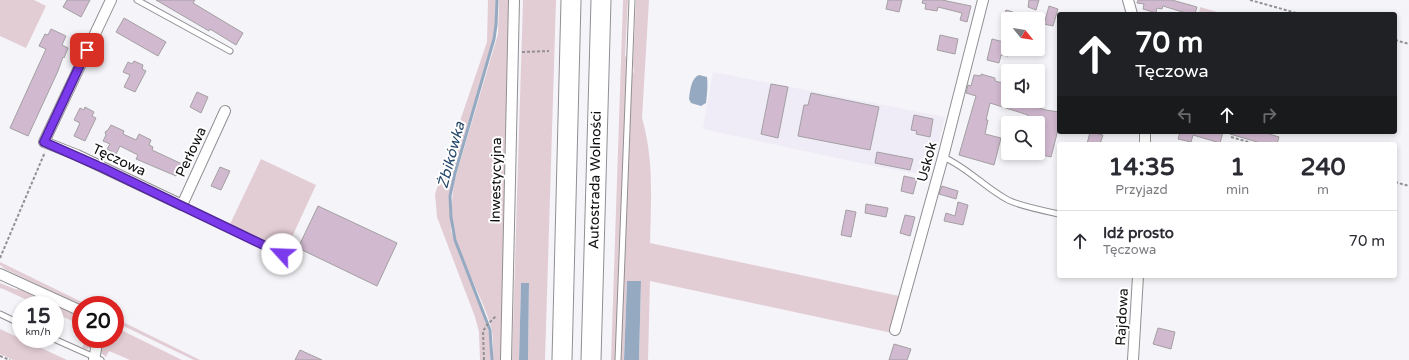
<!DOCTYPE html>
<html lang="pl">
<head>
<meta charset="utf-8">
<style>
  :root { --surface:#fff; --page:#f7f7f7; --text:#2b2b33; --muted:#7c7c81; --line:#e1e1e2 }
  body { margin:0; font-family:"Varela Round",sans-serif; background:var(--page); color:var(--text); height:100vh; display:flex; flex-direction:column; font-size:15px; white-space:nowrap }
  * { box-sizing:border-box; margin:0 }
  p { font-size:13px; color:var(--muted) }
  .icon { flex:none; width:22px; height:22px; fill:none; stroke:currentColor; stroke-width:2; stroke-linecap:round; stroke-linejoin:round }
  .map { position:relative; flex:1; overflow:hidden }
  .drawer { position:absolute; left:1057px; top:142px; width:340px; height:136px; display:flex; flex-direction:column; background:var(--surface); border-radius:4px; box-shadow:0 2px 6px #0003 }
  .drawer>* { flex:none }
  .banner { position:absolute; left:1057px; top:12px; width:340px; height:122px; border-radius:4px; box-shadow:0 2px 6px #0003; background:#202124; color:#fff; overflow:hidden }
  .needle { width:26px; rotate:120deg }
  .fabs { position:absolute; left:1001px; top:12px; display:grid; gap:8px }
  .fabs a { display:grid; place-items:center; width:44px; height:44px; border-radius:4px; background:var(--surface); box-shadow:0 2px 6px #0003; font-size:20px }
  .speed { position:absolute; left:12px; top:296px; display:flex; gap:8px; font-size:20px; font-weight:700; text-align:center }
  .speed>* { display:grid; place-content:center; width:52px; height:52px; border-radius:50%; background:var(--surface); box-shadow:0 2px 6px #0003; line-height:1 }
  .speed small { font-size:10px; font-weight:400 }
  .speed .limit { border:6px solid #d22; background:#fff; color:#111 }
  .pin { position:absolute; display:grid; place-items:center; width:34px; height:34px; color:#fff; margin:-17px; border-radius:8px; box-shadow:0 2px 6px #0006 }
  .me { position:absolute; width:44px; margin:-22px; rotate:295deg; stroke-linejoin:round; filter:drop-shadow(0 0 3px #0008) }
  .turn { display:flex; align-items:center; gap:14px; height:84px; padding:0 12px; font-size:18px }
  .turn .icon { width:52px; height:52px; stroke-width:2.5 }
  .turn b { display:block; font-size:28px; line-height:34px }
  .lanes { display:flex; align-items:center; height:38px; padding:0 12px; background:#0003; justify-content:center; gap:20px; direction:ltr }
  .lanes .off { opacity:.35 }
  .eta { display:flex; justify-content:space-evenly; align-items:center; height:68px; text-align:center }
  .eta b { font-size:24px; font-weight:700; line-height:28px }
  ul { padding:0; list-style:none }
  li { display:flex; align-items:center; gap:12px; height:60px; padding:0 12px; border-top:1px solid var(--line) }
  li div { flex:1 }
  li b { display:block; font-size:15px }
  li em { font-style:normal }
  .map>svg:first-child { display:block }
  .built { fill:#efebf7 }
  .green { fill:#e3cdd5 }
  .water { fill:#95aac1 }
  .lines { fill:none; stroke-linecap:round; stroke-linejoin:round }
  .stream { stroke:#95aac1; stroke-width:3 }
  .building { fill:#d1b9d0; stroke:#a3a0a3 }
  .service-casing { stroke:#918f93; stroke-width:7 }
  .minor-casing { stroke:#918f93; stroke-width:12 }
  .motorway-casing { stroke:#918f93; stroke-width:21 }
  .path { stroke:#919093; stroke-width:2; stroke-dasharray:3 2; stroke-linecap:butt }
  .service { stroke:#fff; stroke-width:5 }
  .minor { stroke:#fff; stroke-width:10 }
  .motorway { stroke:#fff; stroke-width:19 }
  .route-casing { stroke:#51269a; stroke-width:10 }
  .route { stroke:#7c3aed; stroke-width:7 }
  .labels { text-anchor:middle; dominant-baseline:central; stroke-width:4; stroke-linejoin:round; paint-order:stroke }
  .street-label { font-size:14px; fill:#0f0e0f; stroke:#fff }
  .water-label { font-size:15px; font-style:italic; fill:#26486a; stroke:#fff }
</style>
</head>
<body>
<div class="map">
<svg width="1409" height="360" viewBox="0 0 1409 360">
  <rect width="100%" height="100%" fill="#f5f4f8"/>
  <!-- built -->
  <path class="built" d="M713,72L945,117L930,176L874,166L703,129Z"/>
  <!-- green -->
  <path class="green" d="M0,0H34L46,6L26,48L0,36Z
    M488,0H496L495,34L455,167L450,198L451,231L459,254L487,323L491,342L490,360H480L479,332L475,317L437,217L435,194L487,42Z
    M499,0H511L503,234V278L502,360H493C493,348 494,335 490,323C480,292 458,257 453,225C451,209 452,194 455,179L498,34Z
    M523,0H556L545,360H528L529,284L521,283L519,360H512Z
    M623,0H628L625,55L634,74L633,64L636,0H649L642,118C654,159 651,201 650,243L899,296L892,333L650,281L648,360H639L641,282L627,281L624,360H611Z
    M1200,7L1224,14H1199Z
    M261,159L316,185L286,250L230,224Z
    M0,262L88,305H81L5,269L0,265Z
    M0,283L15,289L25,290L77,315L81,317V325L55,313V305H38L1,288L0,289Z
    M115,318L200,360H194L115,322Z
    M115,327L182,360H130L109,351L106,357L101,353L98,339H115Z
    M0,329L67,360H13L0,354Z
    M86,339H91L92,347L87,349L82,348Z"/>
  <!-- water -->
  <path class="water" d="M699,75L707,77C708,86 707,94 706,103L701,106L691,103L689,99C690,91 691,78 699,75Z
    M627,281H641L639,360H624Z
    M521,283H529L528,360H519Z"/>
  <g class="lines">
    <!-- stream -->
    <path class="stream" d="M492,360L490,330L455,240L451,217L450,196L455,173L494,39L496,25L497,0"/>
  </g>
  <!-- building -->
  <path class="building" d="M67,0H90L81,17L63,7Z
    M156,0H195L193,3L243,33L236,45L210,29L209,31Z
    M888,0H902L899,12L886,9Z
    M923,0H942L971,6L967,22L960,20L962,13L938,7L937,11L925,9L926,4L922,3Z
    M1029,0H1039L1036,10L1028,7Z
    M1138,0H1172L1197,7L1195,14H1189L1163,6L1162,9L1157,8L1156,13L1143,9L1144,4L1137,3Z
    M1049,6L1058,9L1053,26L1044,24Z
    M1006,10L1013,12L1011,19H1003Z
    M124,18L166,42L158,56L116,32Z
    M51,29L66,36L62,45L68,48L64,58L63,57L58,71L28,136L10,128L46,49L39,46L45,34L48,35Z
    M940,35L958,39L955,54L937,50Z
    M992,39L1008,43V56L1001,55L999,63L987,60Z
    M134,61L143,65L142,69L146,71L135,92L124,87L130,75L123,72L128,62L132,64Z
    M981,74L995,78V81L1006,84L1003,97L1008,98V101H1017L1046,110L1059,112V126L1051,157L1038,154V139L1041,129L1038,128V123H1025L1028,115L990,103L986,120H988L985,134L1001,138L994,165L959,155L976,96L966,93L968,85L971,86L974,75L981,76Z
    M771,84L788,87L778,138L761,134Z
    M197,92L208,97L201,113L190,107Z
    M811,93L879,107L870,150L798,136L804,105H808Z
    M85,107L94,112L92,116L96,118L85,141L74,136L80,123L74,120L80,108L84,110Z
    M914,115L933,119L930,137L916,134L917,131L911,130Z
    M111,125L124,131L123,134L136,140L139,134L151,140L149,145L153,147L152,150L182,164L176,176L136,159L138,155L120,146L116,154L107,149L110,144L103,141L106,135L105,132L108,130Z
    M1090,132L1103,135L1100,144H1087Z
    M1180,132H1223L1220,143L1193,135L1191,142L1178,139Z
    M1231,132H1263L1279,137L1277,144H1264L1230,134Z
    M877,152L913,159L910,170L875,163Z
    M220,167L230,171L221,190L211,186Z
    M904,176L917,179L913,194L901,191Z
    M942,186L958,191L956,199L939,194Z
    M958,202L968,205L963,225L944,221L946,213L955,216Z
    M866,204L888,208L886,217L865,213Z
    M318,206L397,243L377,286L298,248Z
    M846,210L856,212L851,237L841,235Z
    M905,215L915,217L910,236L900,233Z
    M1158,328L1175,332L1171,349L1153,344Z
    M894,344L911,349L907,360H889Z
    M300,350L322,360H295Z"/>
  <g class="lines">
    <!-- service casing -->
    <g class="service-casing">
      <path id="service" d="M137,0L230,51
        M943,157C967,167 985,188 1008,200C1020,206 1045,211 1059,214
        M182,205L192,211L282,254
        M0,314L21,324
        M54,339L101,360
        M618,360L632,0"/>
    </g>
    <!-- minor casing -->
    <g class="minor-casing">
      <path id="minor" d="M111,0L44,142L77,155L182,205L225,111
        M1128,0L1132,14
        M1145,144V132
        M0,274L81,311
        M895,330L943,157L983,0
        M94,360L96,349L95,339
        M506,360L514,0
        M1133,360L1138,276"/>
    </g>
    <!-- motorway casing -->
    <g class="motorway-casing">
      <path id="motorway" d="M562,360L571,0
        M591,360L601,0"/>
    </g>
    <!-- path -->
    <path class="path" d="M1250,0L1300,14
      M1395,40L1409,44
      M522,52L549,51
      M1231,137L1255,144
      M1395,182L1409,186
      M0,258L45,152
      M0,356L10,360
      M484,360L483,331L487,325L496,316"/>
    <!-- service -->
    <use href="#service" class="service"/>
    <!-- minor -->
    <use href="#minor" class="minor"/>
    <!-- motorway -->
    <use href="#motorway" class="motorway"/>
  </g>
  <g class="lines">
    <!-- route casing -->
    <g class="route-casing">
      <path id="route" d="M87,50L44,142L103,168L282,254"/>
    </g>
    <!-- route -->
    <use href="#route" class="route"/>
  </g>
  <g class="labels">
    <!-- street labels -->
    <g class="street-label">
      <text transform="translate(191 152) rotate(-65)">Perłowa</text>
      <text transform="translate(119 160) rotate(25)">Tęczowa</text>
      <text transform="translate(927 162) rotate(-75)">Uskok</text>
      <text transform="translate(496 180) rotate(-89)">Inwestycyjna</text>
      <text transform="translate(595 180) rotate(-89)">Autostrada Wolności</text>
      <text transform="translate(1122 317) rotate(-87)">Rajdowa</text>
    </g>
    <!-- water labels -->
    <g class="water-label">
      <text transform="translate(451 155) rotate(-75)">Żbikówka</text>
    </g>
  </g>
</svg>
<div class="fabs">
<a><svg class="needle" viewBox="-14 -14 28 28"><path d="M0-13l5 13h-10z" fill="#e53935"/><path d="M0 13l5-13h-10z" fill="#7c7c81"/></svg></a>
<a><svg class="icon" aria-label="sound" viewBox="0 0 24 24"><path d="M4 9h4l5-4v14l-5-4H4zM17 9q2 3 0 6"/></svg></a>
<a><svg class="icon" aria-label="search" viewBox="0 0 24 24"><circle cx="10" cy="10" r="6"/><path d="M15 15l6 6"/></svg></a>
</div>
<div class="speed"><div>15<small>km/h</small></div><div class="limit">20</div></div>
<div class="pin" style="left:87px;top:50px;background:#d93025"><svg class="icon" aria-label="arrive" viewBox="0 0 24 24"><path d="M6 21V4h12l-3 4 3 4H6"/></svg></div>
<svg class="me" style="left:282px;top:254px" viewBox="-20 -20 40 40"><circle r="19" fill="#fff"/><path d="M0-13L10 11 0 6-10 11z" fill="#7c3aed"/></svg>
<div class="banner">
<div class="turn"><svg class="icon" aria-label="ahead" viewBox="0 0 24 24"><path d="M12 20V5M6 11l6-6 6 6"/></svg><div><b>70 m</b>Tęczowa</div></div>
<div class="lanes"><svg class="icon off" aria-label="left" viewBox="0 0 24 24"><path d="M17 20v-9H6M10 6l-5 5 5 5"/></svg><svg class="icon" aria-label="ahead" viewBox="0 0 24 24"><path d="M12 20V5M6 11l6-6 6 6"/></svg><svg class="icon off" aria-label="right" viewBox="0 0 24 24"><path d="M7 20v-9h11M14 6l5 5-5 5"/></svg></div>
</div>
<section class="drawer">
<div class="eta">
<div><b>14:35</b><p>Przyjazd</p></div>
<div><b>1</b><p>min</p></div>
<div><b>240</b><p>m</p></div>
</div>
<ul>
<li><svg class="icon" aria-label="ahead" viewBox="0 0 24 24"><path d="M12 20V5M6 11l6-6 6 6"/></svg><div><b>Idź prosto</b><p>Tęczowa</p></div><em>70 m</em></li>
</ul>
</section>
</div>
</body>
</html>
